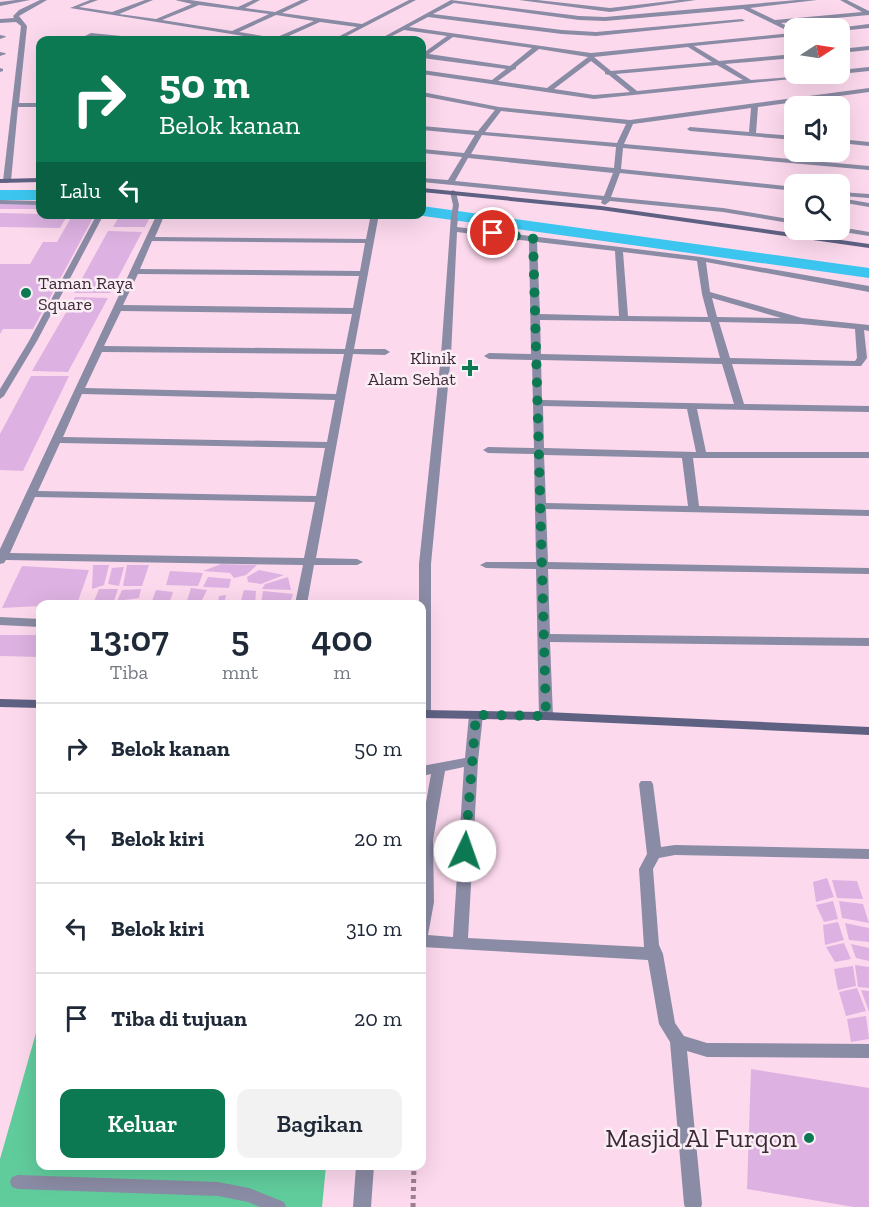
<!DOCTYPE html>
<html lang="id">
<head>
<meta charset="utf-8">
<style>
  :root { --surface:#fff; --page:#f2f2f3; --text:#1f2937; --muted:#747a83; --line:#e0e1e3; --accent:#0d7953 }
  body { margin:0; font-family:"Zilla Slab",serif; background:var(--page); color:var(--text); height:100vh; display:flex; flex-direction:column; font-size:22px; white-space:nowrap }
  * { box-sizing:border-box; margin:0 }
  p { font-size:20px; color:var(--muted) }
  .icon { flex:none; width:33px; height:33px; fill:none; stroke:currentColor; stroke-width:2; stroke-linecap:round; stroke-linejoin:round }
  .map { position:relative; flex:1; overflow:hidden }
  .sheet { position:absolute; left:36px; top:600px; width:390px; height:570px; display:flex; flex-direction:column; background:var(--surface); border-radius:12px; box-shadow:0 6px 24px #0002 }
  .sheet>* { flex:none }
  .banner { position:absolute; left:36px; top:36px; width:390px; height:183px; border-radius:12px; box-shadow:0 6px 24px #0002; background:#0d7953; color:#fff; overflow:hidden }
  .needle { width:39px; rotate:78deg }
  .buttons { position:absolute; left:784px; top:18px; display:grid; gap:12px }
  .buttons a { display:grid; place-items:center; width:66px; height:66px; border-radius:12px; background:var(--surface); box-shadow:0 6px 24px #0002; font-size:30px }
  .pin { position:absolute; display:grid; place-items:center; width:51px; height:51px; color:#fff; margin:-26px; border:3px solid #fff; border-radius:50%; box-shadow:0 2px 6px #0007 }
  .me { position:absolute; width:66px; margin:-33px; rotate:3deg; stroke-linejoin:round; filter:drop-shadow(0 0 4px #0008) }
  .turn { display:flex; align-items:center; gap:21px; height:126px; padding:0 24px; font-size:27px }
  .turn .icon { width:78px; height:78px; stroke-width:2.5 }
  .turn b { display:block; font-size:42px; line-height:51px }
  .then { display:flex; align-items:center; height:57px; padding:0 24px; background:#0003; gap:12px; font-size:22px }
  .eta { display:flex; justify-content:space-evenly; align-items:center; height:102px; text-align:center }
  .eta b { font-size:36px; font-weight:600; line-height:42px }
  .action { display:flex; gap:12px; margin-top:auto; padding:12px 24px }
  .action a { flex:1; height:69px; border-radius:12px; background:var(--accent); color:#fff; font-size:24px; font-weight:600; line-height:69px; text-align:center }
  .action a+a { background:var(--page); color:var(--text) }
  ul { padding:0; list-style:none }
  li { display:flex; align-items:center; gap:18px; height:90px; padding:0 24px; border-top:2px solid var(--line) }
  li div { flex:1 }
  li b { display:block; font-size:22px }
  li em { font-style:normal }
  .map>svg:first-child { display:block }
  .green { fill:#60cc9c }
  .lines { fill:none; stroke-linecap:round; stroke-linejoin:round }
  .canal { fill:#3cc6ef; fill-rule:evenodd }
  .building { fill:#ddb2e2 }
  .path { stroke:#9c7f90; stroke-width:5; stroke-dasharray:4 4; stroke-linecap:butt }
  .lane { fill:#8a8ba4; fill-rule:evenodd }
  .street { fill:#8a8ba4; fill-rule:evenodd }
  .secondary { fill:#5f6183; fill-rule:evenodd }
  .route { stroke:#0d7953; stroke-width:10; stroke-dasharray:0 18 }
  .poi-dot { fill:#0d7953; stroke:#faeef5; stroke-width:2 }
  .labels { text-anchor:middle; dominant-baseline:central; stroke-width:5; stroke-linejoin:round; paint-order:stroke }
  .far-poi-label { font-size:18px; fill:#3e2835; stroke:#faeef5; text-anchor:start }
  .near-poi-label { font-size:26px; fill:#3e2835; stroke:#faeef5; text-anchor:end }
</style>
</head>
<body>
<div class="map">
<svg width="869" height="1207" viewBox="0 0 869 1207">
  <rect width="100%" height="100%" fill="#fdd9ee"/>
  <!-- green -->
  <path class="green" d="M40,1019V1166H326L322,1207H0V1159Z"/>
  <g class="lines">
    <!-- canal -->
    <path class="canal" d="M0,190H40V200H0Z
      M422,206L869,268V278L416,215L422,214Z"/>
  </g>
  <!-- building -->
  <path class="building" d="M0,204H40V209H0Z
    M0,213L40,214H68L60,228L0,227Z
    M120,215H151L145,227H113Z
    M72,216H94L33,329H3L0,334V264H30L43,242H57Z
    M108,231L142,232L110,293H74Z
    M75,297L108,298L68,372L32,371Z
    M31,376H69L23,471L0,470V434Z
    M221,564L257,565L246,575L234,578L230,573L203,571Z
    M93,565H109L104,585L92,589Z
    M127,565H149L142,586H123Z
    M22,566L89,570L77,604L2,608Z
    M124,567L119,586L108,584L112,568Z
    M259,570L284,575L261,584L248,582L247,577Z
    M170,571L203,573L198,586L166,585Z
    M208,577L231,579L229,588L203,587Z
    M288,577L291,590L262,589L265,584Z
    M191,588L207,590L200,604H186Z
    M99,589H118L113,604H93Z
    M141,589L139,598L117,601L122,590Z
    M156,590L173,592L169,604H153L152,601Z
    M244,590L256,591L255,604H240Z
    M263,591L293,594L290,604H261Z
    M226,595L224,604H203L205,601L218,602L219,596Z
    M148,600L147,604H124L125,602Z
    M0,635H40V657L0,656Z
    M827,878L834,897L816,902L813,882Z
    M832,880L857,881L863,899L837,898Z
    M833,901L838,919L824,922L816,905Z
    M839,901L863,904L869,923L842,918Z
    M838,922L844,940L825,945L823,925Z
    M845,923L869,928V942L849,940Z
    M844,943L851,959L835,962L826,947Z
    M851,944L869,948V961L856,958Z
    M855,965L869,967V988L858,987Z
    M853,966L856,986L838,990L834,969Z
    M857,988L866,1011L846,1016L839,992Z
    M861,990L869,991V1012Z
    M866,1016L869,1039L851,1042L847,1019Z
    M751,1069L869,1088V1207H854L747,1189Z"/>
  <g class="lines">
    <!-- path -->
    <path class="path" d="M413,1207L414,1166"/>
    <!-- lane -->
    <path class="lane" d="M453,190L456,192L459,205L457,218L454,220L451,218L453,205L450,192Z
      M0,200L40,201V205L0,204Z
      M97,214H104L37,341L4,396L0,399V389L29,341Z
      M18,1175L218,1182L249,1188L284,1202L286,1207H260L248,1202L218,1196L18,1189L12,1187L10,1182L12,1177Z"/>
    <!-- street -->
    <path class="street" d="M16,0H30L0,6V2Z
      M40,0H47L19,16L27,26L19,103H40V107H18L11,181L7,183L3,181L21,26L16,22L0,23V19L14,18L13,16L19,10Z
      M90,0H98L79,7L112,12L145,0H153L119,14L156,19L192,4L175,0H190L238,7L253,0H260L245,8L275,12L301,0H309L282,13L362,24L409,0H416L339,40H332L357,27L320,22L280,40H269L70,8ZM199,5L269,14L232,31L162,20ZM276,15L314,21L275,38L239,32Z
      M451,0L579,16L605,17L797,0H817L750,8L775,20L862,12L840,0H847L869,11V15L781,23L795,30V36L694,46L719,61L795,54V58L725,64L751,80L831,74L830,75L594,99L422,74V70L492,80L506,69L422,58V54L447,36L404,30L384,40H378ZM454,3L579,20L605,21L743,9L792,33L591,53L409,27L428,17L562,34L596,36L745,21L742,19L596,32L562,30L433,14ZM453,37L532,48L510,66L429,54ZM688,47L712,62L611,71L594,57ZM539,49L588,57L547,88L498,81L513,70L516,69V67ZM591,61L605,72V74L609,75L630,92L594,95L554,89ZM717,65L743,80L637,91L616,74Z
      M519,0H537L610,8L679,0H696L610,12Z
      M869,24V28L840,31V28H837Z
      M91,33L142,38L145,40L91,37L93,40H87L85,36Z
      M0,35L5,36L6,37L0,39Z
      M869,46V50L840,53V49Z
      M0,52L5,53L6,54L0,56Z
      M869,67V71L840,74H838L840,70Z
      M0,68L3,69V71L0,72Z
      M869,88V92L758,107L756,133L795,136V140L690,131L687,129L690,127L749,132L751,108L633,124L624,144L869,166V170L623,148L621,169L795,187V191L620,173L611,197L723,208L795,220V224L723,212L610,201L605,205L601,203L602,200L422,182V178L448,180L462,157L422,153V149L464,153L475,135L422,130V126L478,131L495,110L422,96V92L499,107L630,120ZM501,111L626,124L617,143L485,132ZM482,135L616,147L614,168L471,154ZM468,158L613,173L604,196L455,181Z
      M840,139L869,142V146L840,143Z
      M840,192L869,194V198L843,196H840Z
      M840,198L869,203V207L840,202Z
      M157,214H165L155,237L366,239L371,214H379L354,349H385L390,352L385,355L353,354L316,558L357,559L363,562L357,565H314L307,604H295L303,565L6,560L4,563L0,564V549ZM152,241L365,243L360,271L140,269ZM138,274L359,276L353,308L123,305ZM121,311L352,314L345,349L104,346ZM102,352L344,354L336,394L85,388ZM82,394L335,400L327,442L63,437ZM60,443L325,448L316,496L38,491ZM35,497L315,502L304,558L10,553Z
      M451,216L458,218L457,227L701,257L869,286V292L706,262L710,292L802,318L869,325V331L864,330L867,358L861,366L732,364L744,404L869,406V412L697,409L706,452H869V458H693L699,506L869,510V516L546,509L548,562L869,568V574L548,569L550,634L869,638V646L550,642L553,716L551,719H541L539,716L536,569L486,568L480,565L486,562H536L534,454L488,453L483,450L488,447L534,448L532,360L489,359L484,356L489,353L531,354L529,241L457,232L451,355L431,564V714L429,717L422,718V604H419V564L441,355ZM537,242L615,251L619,316L540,314ZM623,252L697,261L702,294L708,317L628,316ZM712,298L781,318L717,317ZM540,320L710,322L720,358L541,354ZM719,322L801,324L855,329L857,358L855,361L730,358ZM541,360L722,364L734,404L542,400ZM543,406L687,409L696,452L544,448ZM544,455L682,458L688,506L546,503Z
      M840,227L869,232V236L837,231L840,230Z
      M0,617L40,619V627L0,625Z
      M476,711L483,715L478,761L468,938L644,947L639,869L647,854L639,784L641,781H651L653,784L661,847L675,845L869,849V859L675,855L659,858L653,869L659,945L663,954L675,1023L684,1036L707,1043L869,1044V1058L707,1057L687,1051L702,1204L701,1207H685L684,1204L670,1042L659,1024L648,960L422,947V825L431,774L422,776V766L465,758L469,715ZM464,767L453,937L428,935L434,902L433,840L445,771Z
      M356,1166H374L371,1207H353Z"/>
    <!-- secondary -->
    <path class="secondary" d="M40,178V182L0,183V179Z
      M422,188L601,206L869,244V248L601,210L422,192Z
      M0,699L40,700V708L0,707Z
      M422,710L546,712L869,727V735L546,720L422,718Z"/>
  </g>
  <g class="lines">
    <!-- route -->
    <path class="route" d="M465,851L476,715L546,716L533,238L493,233"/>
  </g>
  <!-- markers -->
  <g class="poi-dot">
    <circle cx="26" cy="293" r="6"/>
    <path d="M467 359h6v6h6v6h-6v6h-6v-6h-6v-6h6z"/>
    <circle cx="809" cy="1138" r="6"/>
  </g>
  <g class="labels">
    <!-- far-poi labels -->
    <g class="far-poi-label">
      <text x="38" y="283">Taman Raya<tspan x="38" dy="21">Square</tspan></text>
      <text x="456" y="358" text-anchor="end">Klinik<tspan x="456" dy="21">Alam Sehat</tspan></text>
    </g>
    <!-- near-poi labels -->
    <g class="near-poi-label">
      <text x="797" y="1138">Masjid Al Furqon</text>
    </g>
  </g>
</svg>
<div class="buttons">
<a><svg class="needle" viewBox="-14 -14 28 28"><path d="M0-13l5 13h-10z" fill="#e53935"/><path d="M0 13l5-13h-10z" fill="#747a83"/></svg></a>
<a><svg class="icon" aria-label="sound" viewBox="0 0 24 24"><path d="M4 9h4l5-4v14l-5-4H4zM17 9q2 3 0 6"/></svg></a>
<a><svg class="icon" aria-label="search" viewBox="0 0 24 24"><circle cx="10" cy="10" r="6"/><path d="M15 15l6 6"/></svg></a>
</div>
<div class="pin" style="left:493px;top:233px;background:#d93025"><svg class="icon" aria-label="arrive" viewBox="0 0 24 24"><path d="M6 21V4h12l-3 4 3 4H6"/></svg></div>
<svg class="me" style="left:465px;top:851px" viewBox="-20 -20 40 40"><circle r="19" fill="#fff"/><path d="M0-13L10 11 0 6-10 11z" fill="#0d7953"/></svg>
<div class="banner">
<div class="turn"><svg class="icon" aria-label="right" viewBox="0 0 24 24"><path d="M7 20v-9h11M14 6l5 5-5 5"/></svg><div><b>50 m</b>Belok kanan</div></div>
<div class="then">Lalu<svg class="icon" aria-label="left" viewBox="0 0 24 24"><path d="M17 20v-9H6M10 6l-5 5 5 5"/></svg></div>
</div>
<section class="sheet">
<div class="eta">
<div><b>13:07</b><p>Tiba</p></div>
<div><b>5</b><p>mnt</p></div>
<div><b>400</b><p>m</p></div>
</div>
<ul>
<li><svg class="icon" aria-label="right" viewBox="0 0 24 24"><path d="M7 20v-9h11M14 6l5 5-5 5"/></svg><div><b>Belok kanan</b></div><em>50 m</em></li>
<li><svg class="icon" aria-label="left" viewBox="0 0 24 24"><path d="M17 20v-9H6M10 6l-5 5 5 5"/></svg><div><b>Belok kiri</b></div><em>20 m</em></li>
<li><svg class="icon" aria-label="left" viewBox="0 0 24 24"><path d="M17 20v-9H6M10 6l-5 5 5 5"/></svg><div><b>Belok kiri</b></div><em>310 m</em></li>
<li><svg class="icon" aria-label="arrive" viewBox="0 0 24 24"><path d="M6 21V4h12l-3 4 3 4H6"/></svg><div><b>Tiba di tujuan</b></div><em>20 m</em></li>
</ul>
<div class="action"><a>Keluar</a><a>Bagikan</a></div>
</section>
</div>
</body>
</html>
